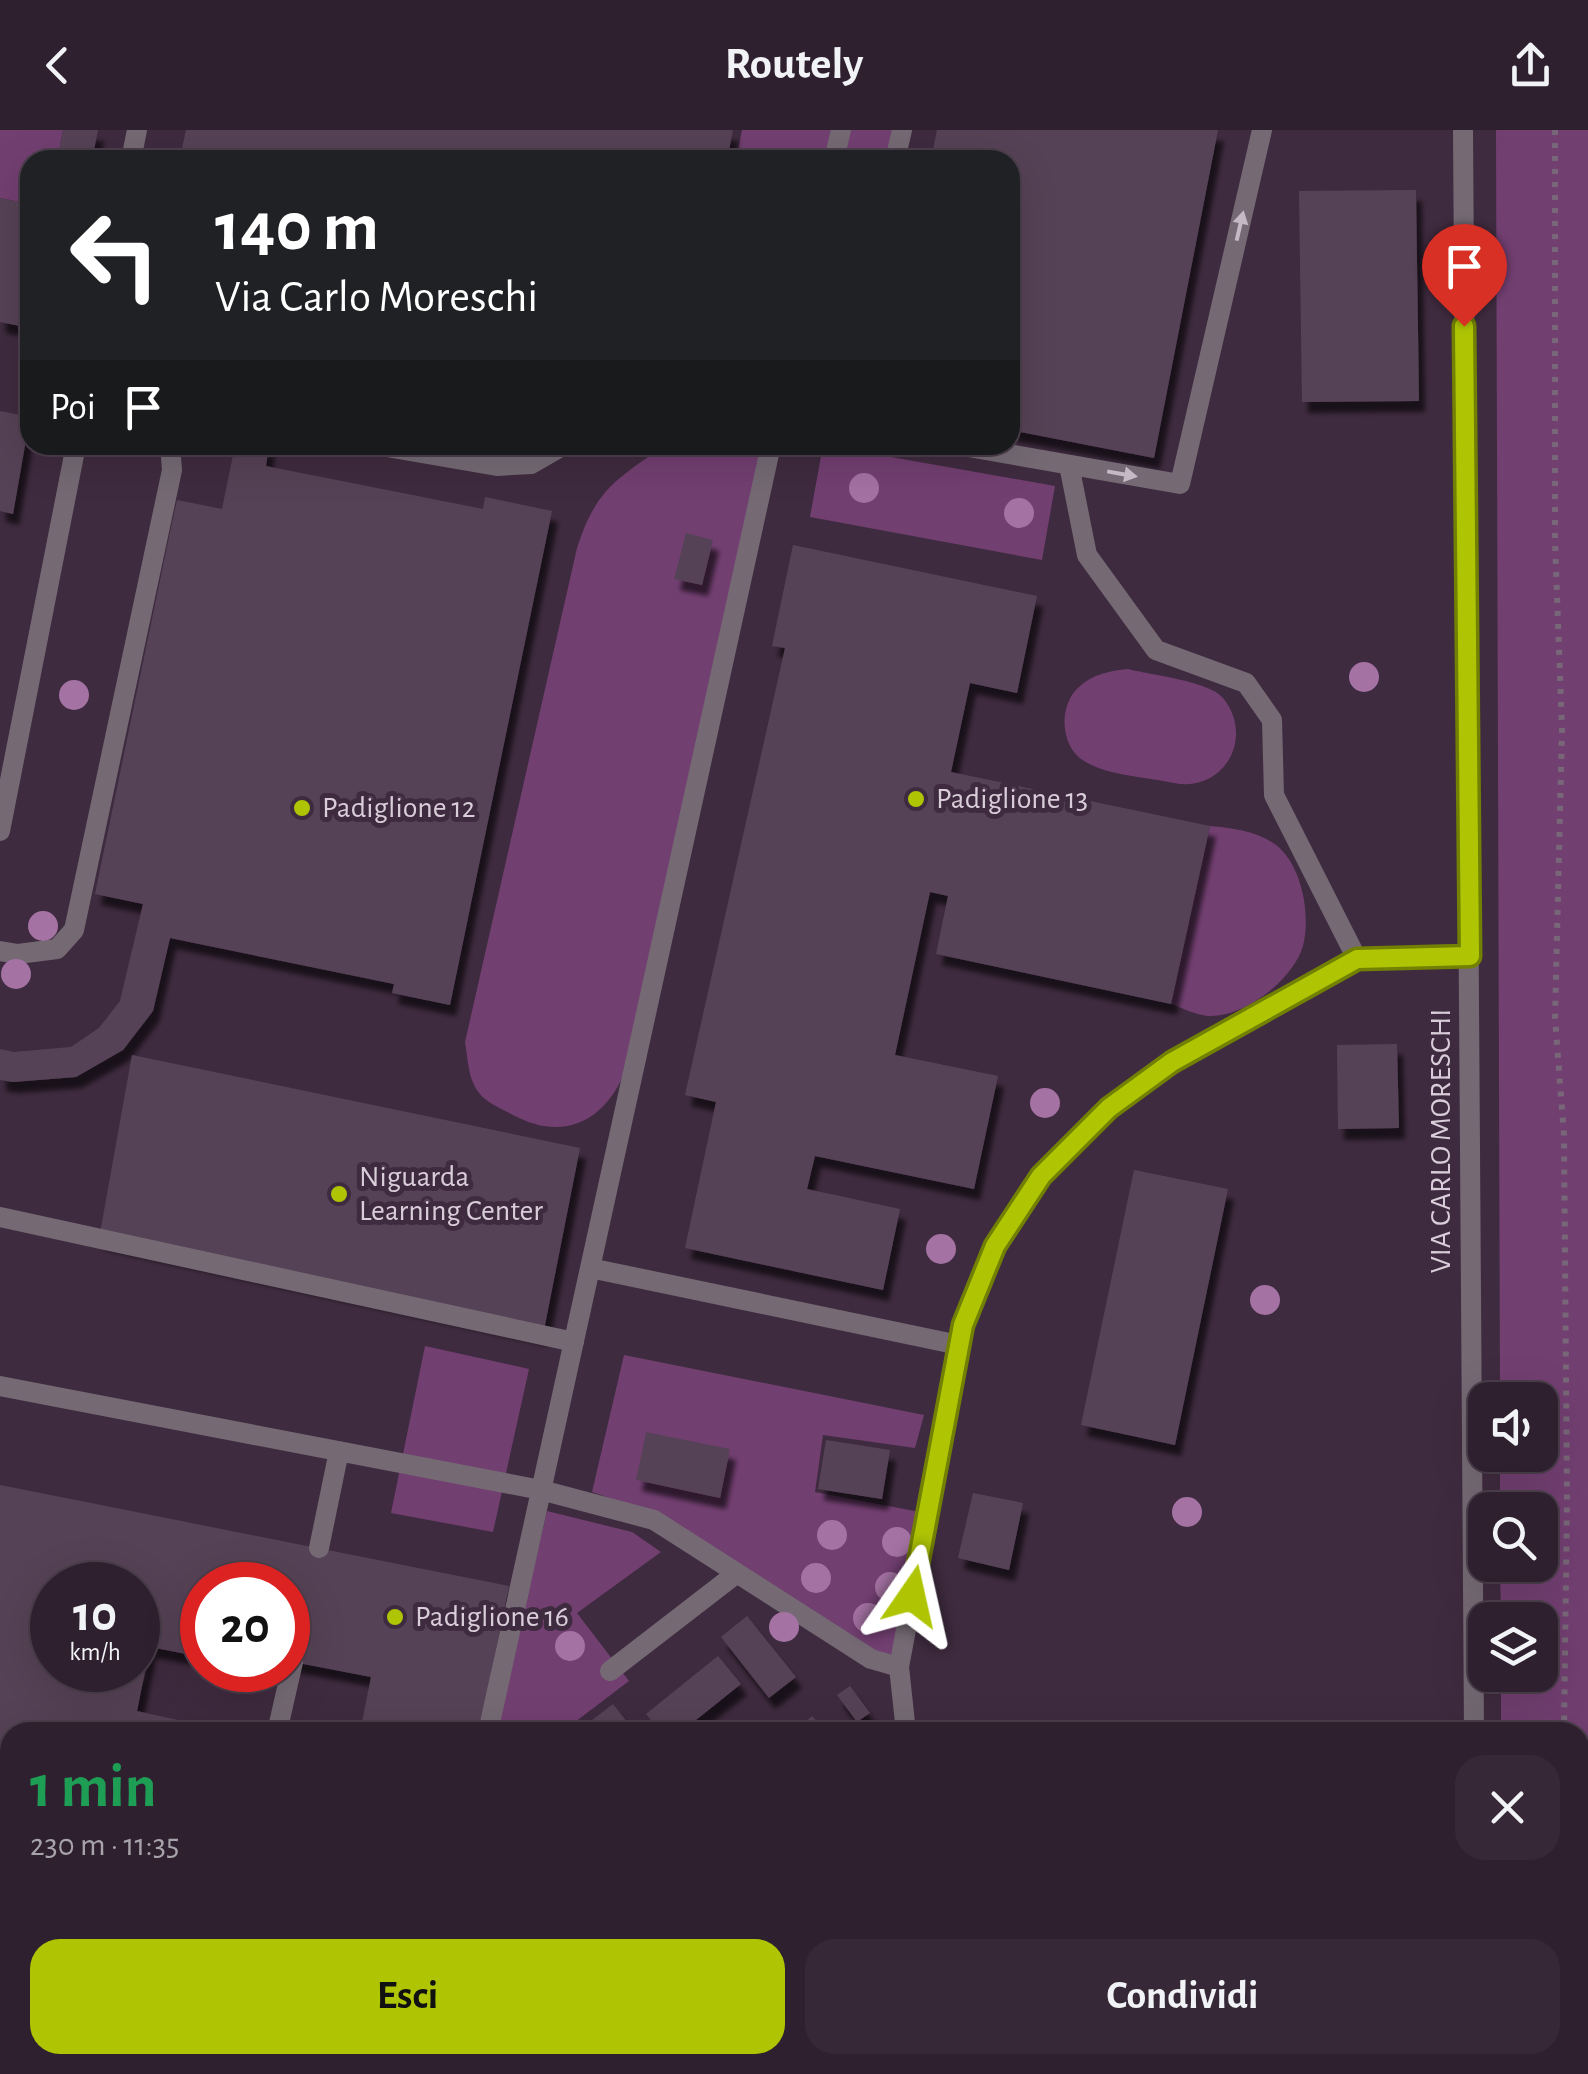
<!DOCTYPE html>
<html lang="it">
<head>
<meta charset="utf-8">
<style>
  :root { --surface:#2f202f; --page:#372837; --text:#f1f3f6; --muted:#a7a3aa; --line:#4a3e4b; --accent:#afc504 }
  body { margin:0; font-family:"Alegreya Sans",sans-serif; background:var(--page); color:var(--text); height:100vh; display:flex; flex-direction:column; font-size:38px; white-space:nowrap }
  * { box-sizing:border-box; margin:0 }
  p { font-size:32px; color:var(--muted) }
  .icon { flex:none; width:55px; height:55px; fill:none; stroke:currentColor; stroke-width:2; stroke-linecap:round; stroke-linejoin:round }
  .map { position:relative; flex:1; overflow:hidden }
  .side { position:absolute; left:0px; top:1592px; width:1590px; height:352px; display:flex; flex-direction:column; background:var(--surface); border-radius:30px 30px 0 0; box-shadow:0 10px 40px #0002,0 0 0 2px var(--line) }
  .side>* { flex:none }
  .guide { position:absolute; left:20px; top:20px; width:1000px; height:305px; border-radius:30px; box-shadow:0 10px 40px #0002,0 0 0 2px var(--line); background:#202124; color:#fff; overflow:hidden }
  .fabs { position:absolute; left:1468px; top:1252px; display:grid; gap:20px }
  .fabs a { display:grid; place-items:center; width:90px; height:90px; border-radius:20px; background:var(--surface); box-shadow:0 10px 40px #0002,0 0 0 2px var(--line); font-size:50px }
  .speed { position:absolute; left:30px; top:1432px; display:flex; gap:20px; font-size:50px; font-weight:700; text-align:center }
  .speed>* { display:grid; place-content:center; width:130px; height:130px; border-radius:50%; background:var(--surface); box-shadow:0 10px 40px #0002,0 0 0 2px var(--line); line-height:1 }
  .speed small { font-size:25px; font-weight:400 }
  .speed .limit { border:15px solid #d22; background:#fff; color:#111 }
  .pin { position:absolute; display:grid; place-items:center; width:85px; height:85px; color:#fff; margin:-102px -42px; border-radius:50% 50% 50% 0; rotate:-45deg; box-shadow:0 0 10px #0007 }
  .pin .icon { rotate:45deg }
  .me { position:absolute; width:110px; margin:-55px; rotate:11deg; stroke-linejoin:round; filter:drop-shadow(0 0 8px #0008) }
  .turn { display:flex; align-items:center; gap:35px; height:210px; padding:0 30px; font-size:45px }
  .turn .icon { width:130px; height:130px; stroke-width:2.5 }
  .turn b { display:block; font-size:70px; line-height:85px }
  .then { display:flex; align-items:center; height:95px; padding:0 30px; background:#0003; gap:20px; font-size:38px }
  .round { display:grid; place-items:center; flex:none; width:105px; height:105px; border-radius:30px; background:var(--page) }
  .overview { display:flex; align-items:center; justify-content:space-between; height:170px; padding:0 30px }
  h1 { font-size:60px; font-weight:700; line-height:75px; color:#1e9e55 }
  .cta { display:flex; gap:20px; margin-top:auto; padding:20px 30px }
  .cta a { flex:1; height:115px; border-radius:30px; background:var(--accent); color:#111; font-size:40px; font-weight:700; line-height:115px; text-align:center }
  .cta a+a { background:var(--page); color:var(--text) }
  header { display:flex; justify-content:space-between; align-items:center; height:130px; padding:0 30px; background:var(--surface); font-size:45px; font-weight:700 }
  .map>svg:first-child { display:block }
  .green { fill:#723f71 }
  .building { fill:#574257; fill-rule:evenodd; filter:url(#shadow) }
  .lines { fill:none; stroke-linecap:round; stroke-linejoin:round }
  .path { stroke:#786778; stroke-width:6; stroke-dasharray:5 8; stroke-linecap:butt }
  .lane { stroke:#756a74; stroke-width:20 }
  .street { stroke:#756a74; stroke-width:20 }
  .tree { fill:#a472a3 }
  .oneway { fill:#c5b9c5 }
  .route-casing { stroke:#728003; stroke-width:25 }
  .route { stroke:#afc504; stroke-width:18 }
  .poi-dot { fill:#afc504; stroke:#3f2b3f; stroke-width:4 }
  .labels { text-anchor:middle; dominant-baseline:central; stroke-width:10; stroke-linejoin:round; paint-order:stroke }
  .poi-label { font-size:30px; fill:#d9cdd9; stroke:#3f2b3f; text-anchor:start }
  .street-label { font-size:30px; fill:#d9cdd9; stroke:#3f2b3f }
</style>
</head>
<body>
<header><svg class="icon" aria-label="back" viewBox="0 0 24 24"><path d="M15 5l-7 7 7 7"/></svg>Routely<svg class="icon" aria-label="share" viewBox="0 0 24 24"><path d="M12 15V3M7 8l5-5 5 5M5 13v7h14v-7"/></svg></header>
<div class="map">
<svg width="1588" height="1944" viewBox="0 0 1588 1944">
  <defs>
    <filter id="shadow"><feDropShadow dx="6" dy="11" stdDeviation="2.5" flood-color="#0009"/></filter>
  </defs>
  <rect width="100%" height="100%" fill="#3f2b3f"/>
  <!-- green -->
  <path class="green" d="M0,0H63L57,30H30V74L0,68Z
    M742,0H831L825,30H736Z
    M849,0H895L888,30H842Z
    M1496,0H1588V1944H1531V1935H1580V1602H1501V1545H1540V1490H1501L1500,1435H1540V1380H1500V1325H1540V1270H1500Z
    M665,315H762L628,934C609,988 567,1014 513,985C502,979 487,973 480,964C468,950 468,929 465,912L577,418C596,359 616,350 665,315Z
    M823,315L1055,356L1042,430L810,387Z
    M1128,539C1151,545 1209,551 1223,568C1255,607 1224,663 1174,653C1146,647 1109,646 1084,631C1060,617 1058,575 1079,557C1093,544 1109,541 1128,539Z
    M1210,696C1233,698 1257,701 1276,715C1302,735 1311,785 1303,816C1293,850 1244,888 1208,886C1196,885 1182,878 1171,874Z
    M425,1216L529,1239L493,1402L391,1383Z
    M624,1225L924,1285L915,1318L823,1305L815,1362L925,1383L893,1525L873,1521L658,1384L592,1362Z
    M547,1381L632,1402L661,1422L577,1483L629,1551L571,1595L575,1602H496Z
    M323,1935H404L402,1944H323Z
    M423,1935H542L531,1944H421Z"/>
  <!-- building -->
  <path class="building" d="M63,0H98L92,30H57Z
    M186,0H733L727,30H189L180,28Z
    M937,0H1218L1154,328L1010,300V30H931Z
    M1416,60L1419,271L1302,272L1299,61Z
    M0,68L30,74V198L0,192Z
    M0,281L30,287L13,384L0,381Z
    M235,315H269L266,336L483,379L485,367L552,381L450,875L392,863L394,854L170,808L153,881L123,920L76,947L13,952L0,950V919L14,922L71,917L99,898L120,871L143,774L95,764L169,407L177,370L222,379Z
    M686,403L713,410L702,455L674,449Z
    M793,415L1037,466L1017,563L970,553L951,642L1210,696L1171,874L936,824L948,766L930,762L895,925L998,946L974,1059L815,1026L807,1059L900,1079L883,1160L685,1118L716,972L685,965L785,518L772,516Z
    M1397,914L1399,998L1338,999L1337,915Z
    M132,925L580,1018L543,1205L99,1109Z
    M1134,1040L1228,1059L1175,1315L1081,1295Z
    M646,1302L730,1319L720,1368L636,1350Z
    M826,1310L890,1320L882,1369L818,1359Z
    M0,1355L509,1456L479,1602H360L371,1547L288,1531V1455H202V1527L150,1517L137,1581L191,1593L189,1602H10V1662L0,1660ZM52,1455H138V1540H52Z
    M973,1363L1023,1373L1009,1440L958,1428Z
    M747,1486L796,1547L769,1568L721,1507Z
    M718,1526L741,1554L681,1602H661L646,1584Z
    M850,1556L870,1583L857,1592L837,1565Z
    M613,1574L635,1602H587L583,1597Z
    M812,1586L827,1602H800L797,1599Z
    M0,1785L10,1786V1935H310L311,1944H0Z
    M564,1935H601L608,1944H553Z
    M803,1935H974L963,1944H792Z
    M1017,1935H1089L1078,1944H1019Z"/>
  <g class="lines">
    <!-- path -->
    <path class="path" d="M1555,0V412L1562,599L1555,888L1564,1005L1567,1367L1564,1602
      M1567,1944V1935"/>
    <!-- lane -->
    <path class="lane" d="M131,30L137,0
      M834,30L841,0
      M895,30L902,0
      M375,315L497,336L531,334L564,315
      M957,315L1180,354L1262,0
      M1069,335L1087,425L1156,520L1246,553L1272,590L1274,665L1357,829L1470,826
      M0,701L76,315
      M0,821L18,824L57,819L74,800L172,340L170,315
      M0,1087L574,1212
      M590,1138L959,1215
      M0,1256L541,1360L654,1390L871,1529L899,1537
      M319,1418L339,1321
      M610,1541L737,1443
      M277,1602L293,1532
      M488,1602L771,315
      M906,1602L899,1537L963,1195L995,1116L1041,1046L1109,977L1171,932L1357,829
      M0,1711L10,1713
      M417,1944L418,1935
      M656,1944L668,1935"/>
    <!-- street -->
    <path class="street" d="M1463,0L1474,1602
      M1466,1935V1944
      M1500,1935V1944"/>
  </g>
  <!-- trees -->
  <g class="tree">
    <circle cx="864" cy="358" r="15"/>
    <circle cx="1019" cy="383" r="15"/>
    <circle cx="1364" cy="547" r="15"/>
    <circle cx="74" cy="565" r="15"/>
    <circle cx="43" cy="796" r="15"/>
    <circle cx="16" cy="844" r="15"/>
    <circle cx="1045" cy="973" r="15"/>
    <circle cx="941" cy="1119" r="15"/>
    <circle cx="1265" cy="1170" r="15"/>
    <circle cx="1187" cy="1382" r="15"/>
    <circle cx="832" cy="1405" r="15"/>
    <circle cx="897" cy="1412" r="15"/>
    <circle cx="816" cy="1448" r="15"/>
    <circle cx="890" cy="1457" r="15"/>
    <circle cx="868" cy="1488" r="15"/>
    <circle cx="784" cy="1497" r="15"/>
    <circle cx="570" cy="1516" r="15"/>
  </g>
  <!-- one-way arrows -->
  <defs><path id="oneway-solid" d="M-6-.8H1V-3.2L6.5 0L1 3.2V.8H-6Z" transform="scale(2.5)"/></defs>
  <g class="oneway">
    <use href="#oneway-solid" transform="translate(1240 96) rotate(-77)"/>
    <use href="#oneway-solid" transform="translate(1122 344) rotate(10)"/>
  </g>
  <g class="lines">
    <!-- route casing -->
    <g class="route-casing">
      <path id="route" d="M912,1466L963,1195L995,1116L1041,1046L1109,978L1172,932L1357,829L1470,826L1464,196"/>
    </g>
    <!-- route -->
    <use href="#route" class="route"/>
  </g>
  <!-- markers -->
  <g class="poi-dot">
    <circle cx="916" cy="669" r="10"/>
    <circle cx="302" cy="678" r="10"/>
    <circle cx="339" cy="1064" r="10"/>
    <circle cx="395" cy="1487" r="10"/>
  </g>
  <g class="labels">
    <!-- poi labels -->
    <g class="poi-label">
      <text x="936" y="669">Padiglione 13</text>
      <text x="322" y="678">Padiglione 12</text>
      <text x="359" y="1047">Niguarda<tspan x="359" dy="34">Learning Center</tspan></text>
      <text x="415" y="1487">Padiglione 16</text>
    </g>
    <!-- street labels -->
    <g class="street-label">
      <text transform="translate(1441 1011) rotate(-90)">VIA CARLO MORESCHI</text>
    </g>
  </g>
</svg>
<div class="fabs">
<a><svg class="icon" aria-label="sound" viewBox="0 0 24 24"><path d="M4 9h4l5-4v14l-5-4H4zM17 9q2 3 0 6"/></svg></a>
<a><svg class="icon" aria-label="search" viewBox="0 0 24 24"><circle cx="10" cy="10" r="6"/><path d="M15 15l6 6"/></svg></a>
<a><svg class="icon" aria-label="layers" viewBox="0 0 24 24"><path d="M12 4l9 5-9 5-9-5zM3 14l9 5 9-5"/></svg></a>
</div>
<div class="speed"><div>10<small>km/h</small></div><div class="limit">20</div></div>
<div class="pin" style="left:1464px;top:196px;background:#d93025"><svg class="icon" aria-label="arrive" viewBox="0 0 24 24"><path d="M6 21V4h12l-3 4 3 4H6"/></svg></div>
<svg class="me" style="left:912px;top:1466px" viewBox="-20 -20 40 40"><path d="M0-17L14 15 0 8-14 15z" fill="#afc504" stroke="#fff" stroke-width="4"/></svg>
<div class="guide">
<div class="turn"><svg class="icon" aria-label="left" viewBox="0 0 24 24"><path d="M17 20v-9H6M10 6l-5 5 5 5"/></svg><div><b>140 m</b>Via Carlo Moreschi</div></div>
<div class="then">Poi<svg class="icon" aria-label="arrive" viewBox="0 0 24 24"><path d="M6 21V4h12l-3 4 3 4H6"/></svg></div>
</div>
<section class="side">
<div class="overview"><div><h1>1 min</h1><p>230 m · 11:35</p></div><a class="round"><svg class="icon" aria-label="close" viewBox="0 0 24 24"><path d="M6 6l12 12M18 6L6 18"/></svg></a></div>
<div class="cta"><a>Esci</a><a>Condividi</a></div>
</section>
</div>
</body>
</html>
